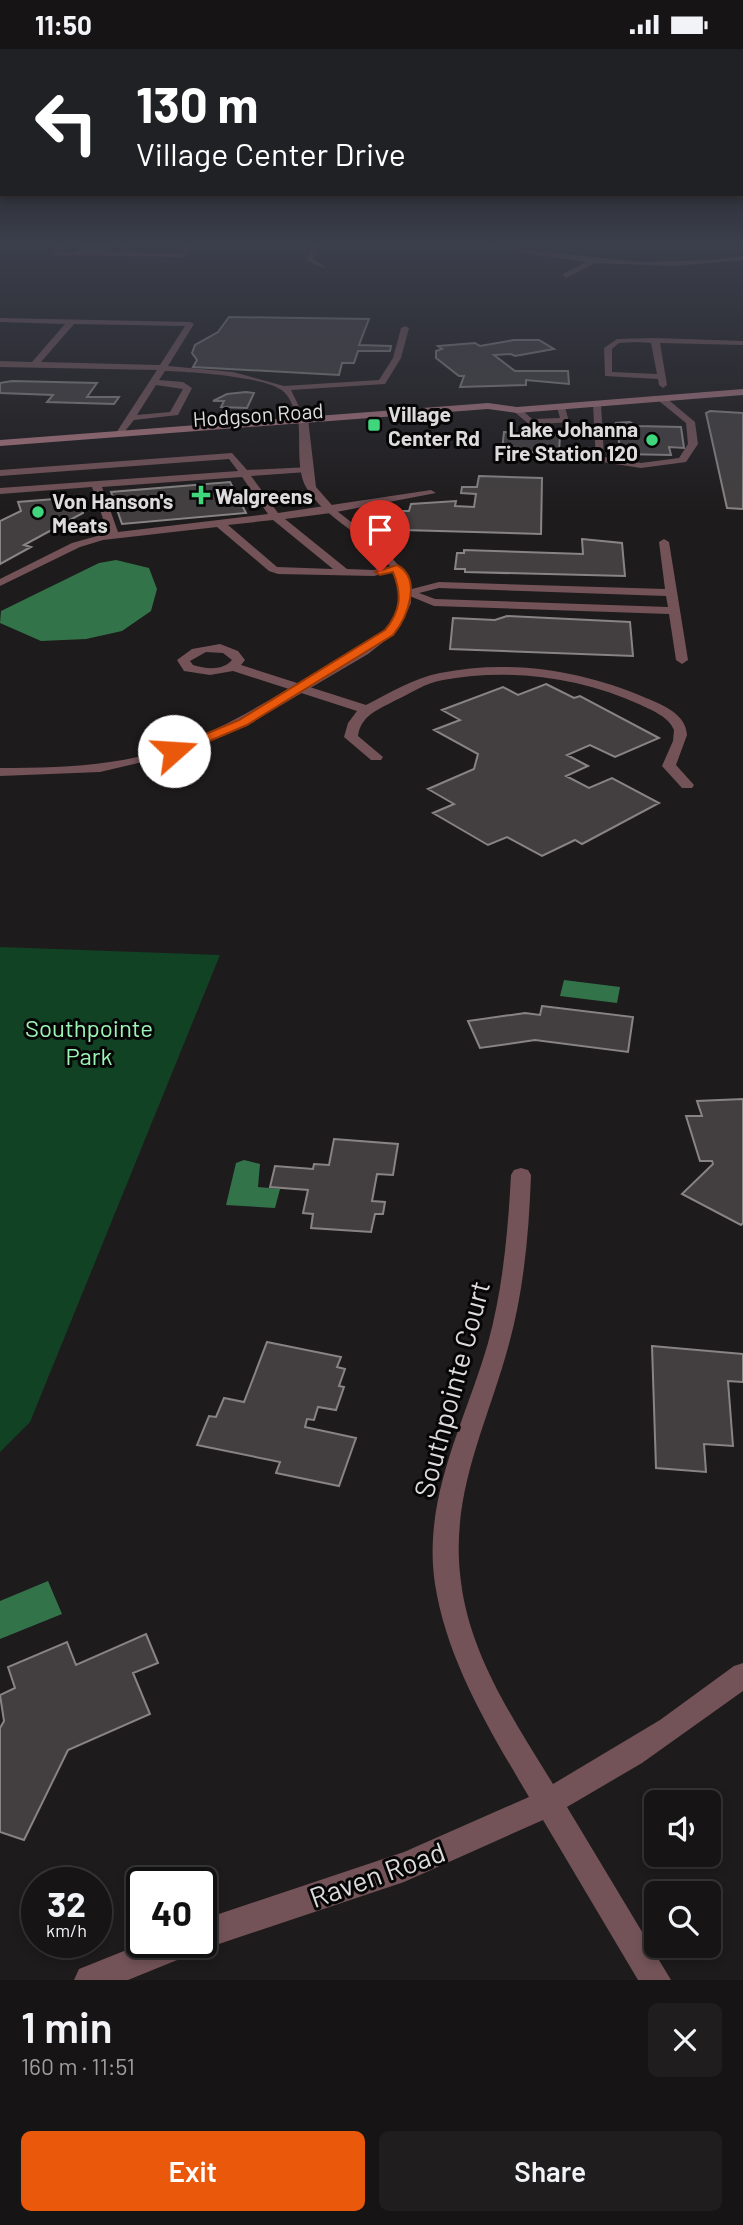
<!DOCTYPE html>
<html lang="en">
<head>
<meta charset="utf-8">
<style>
  :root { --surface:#161415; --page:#1f1d1e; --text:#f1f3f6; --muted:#9e9ea0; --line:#353334; --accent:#ea580c }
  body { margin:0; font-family:Barlow,sans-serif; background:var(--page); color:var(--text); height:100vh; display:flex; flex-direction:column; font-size:26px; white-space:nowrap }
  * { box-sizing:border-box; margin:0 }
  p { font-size:23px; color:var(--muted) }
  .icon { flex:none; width:38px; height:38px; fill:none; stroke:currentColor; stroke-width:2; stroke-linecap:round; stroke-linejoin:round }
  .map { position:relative; height:1931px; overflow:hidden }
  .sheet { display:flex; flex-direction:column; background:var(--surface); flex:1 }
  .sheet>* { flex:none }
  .banner { position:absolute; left:0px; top:0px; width:744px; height:147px; box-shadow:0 4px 10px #0003,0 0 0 2px var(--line); background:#202124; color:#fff; overflow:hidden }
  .fabs { position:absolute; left:644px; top:1741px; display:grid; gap:14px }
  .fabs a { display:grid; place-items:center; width:77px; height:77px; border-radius:10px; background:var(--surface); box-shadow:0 4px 10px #0003,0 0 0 2px var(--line); font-size:35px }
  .speed { position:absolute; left:21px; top:1818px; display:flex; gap:14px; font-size:35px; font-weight:700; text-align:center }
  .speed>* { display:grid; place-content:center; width:91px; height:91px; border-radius:50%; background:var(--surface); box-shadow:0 4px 10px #0003,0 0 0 2px var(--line); line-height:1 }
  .speed small { font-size:18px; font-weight:400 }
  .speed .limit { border:4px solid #111; border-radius:10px; background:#fff; color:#111 }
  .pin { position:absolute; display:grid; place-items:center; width:60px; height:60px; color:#fff; margin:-72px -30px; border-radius:50% 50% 50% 0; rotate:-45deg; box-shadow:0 0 7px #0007 }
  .pin .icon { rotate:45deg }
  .me { position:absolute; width:77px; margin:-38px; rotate:71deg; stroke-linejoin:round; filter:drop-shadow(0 0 5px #0008) }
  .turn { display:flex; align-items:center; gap:24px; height:147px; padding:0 21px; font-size:32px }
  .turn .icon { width:91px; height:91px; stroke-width:2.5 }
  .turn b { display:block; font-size:49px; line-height:60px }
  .round { display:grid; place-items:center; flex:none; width:74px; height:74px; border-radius:10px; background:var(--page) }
  .summary { display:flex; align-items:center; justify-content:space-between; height:119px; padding:0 21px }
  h1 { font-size:42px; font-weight:600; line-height:52px }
  .action { display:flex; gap:14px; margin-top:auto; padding:14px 21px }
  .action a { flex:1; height:80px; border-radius:10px; background:var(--accent); color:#fff; font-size:28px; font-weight:600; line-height:80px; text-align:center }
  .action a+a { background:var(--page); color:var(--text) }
  .status { display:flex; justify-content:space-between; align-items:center; height:49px; padding:0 35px; background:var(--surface); direction:ltr }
  .status svg { height:19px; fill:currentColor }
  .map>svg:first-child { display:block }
  .green { fill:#114223 }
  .water { fill:#337349 }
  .building { fill:#433f40; stroke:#888484; stroke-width:2 }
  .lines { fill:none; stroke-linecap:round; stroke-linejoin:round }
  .service { fill:#735358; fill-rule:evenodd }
  .minor { fill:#735358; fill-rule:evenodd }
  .tertiary { fill:#735358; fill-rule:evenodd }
  .secondary { fill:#a4727b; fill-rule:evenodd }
  .route { fill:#ea580c; stroke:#983908; stroke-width:2 }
  .poi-dot { fill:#40d77c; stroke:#070607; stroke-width:2.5 }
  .labels { text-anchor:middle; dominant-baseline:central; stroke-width:6; stroke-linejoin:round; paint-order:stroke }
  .far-poi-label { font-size:21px; font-weight:bold; fill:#dddbdc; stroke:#070607; text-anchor:start }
  .far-street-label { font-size:21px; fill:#dddbdc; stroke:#070607 }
  .park-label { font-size:24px; fill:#9bf5b5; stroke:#070607 }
  .near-street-label { font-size:28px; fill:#dddbdc; stroke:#070607 }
</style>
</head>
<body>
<div class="status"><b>11:50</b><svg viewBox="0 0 49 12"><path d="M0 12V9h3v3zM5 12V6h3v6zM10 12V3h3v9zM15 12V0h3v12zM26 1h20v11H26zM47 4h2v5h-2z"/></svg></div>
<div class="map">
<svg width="743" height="1931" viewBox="0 0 743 1931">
  <rect width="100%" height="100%" fill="#1e1b1c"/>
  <!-- green -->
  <path class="green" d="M0,898L220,906L30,1373L0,1403Z"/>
  <!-- water -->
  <path class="water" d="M116,511L149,519L157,540L151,562L122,582L86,590L41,592L0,574L1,562L99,514Z
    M564,931L620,938L617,954L560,947Z
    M244,1111L260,1115L258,1138L280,1140L275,1159L226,1156L236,1114Z
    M48,1532L62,1565L0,1590V1552Z"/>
  <!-- building -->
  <path class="building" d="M83,197H105L111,198L107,202H79Z
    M229,268L369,270L359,296L391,297L390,302H358L354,314H342L339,326L193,318L197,311L192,304L195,296L218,283Z
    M514,291H539L554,300L515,307L511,305L494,306L515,322H568L569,335L526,331V336L460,338L464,327H459L436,309V302L442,300L438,297L475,294L480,297Z
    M12,332L97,334L87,348H119L114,355L47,353L53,346L0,344V334Z
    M246,343L254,344L247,359L221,358L224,352H213L227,345Z
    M710,362L743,364V460L727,459L706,364Z
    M630,373L637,377L681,378L684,399L669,398L671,406L621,405L616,374Z
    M504,383L560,385L559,404L502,402Z
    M479,427L542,429L541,485L404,481L406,474L401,473L403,462H409L411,455L456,452L455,457L474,458L476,445L461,444L462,438H477Z
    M230,433L246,464L122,475L111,443Z
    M79,448L83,464L24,496L31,498L0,515V472L21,462L18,453Z
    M582,490L622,494L625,527L465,523V520H455L457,504H464V501L583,505Z
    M507,567L630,573L633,607L450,600L453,569L495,571Z
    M546,635L574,649L580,647L659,689L615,708L590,696L567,706L588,717L566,727L589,739L612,729L659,754L582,795L575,791L542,807L507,788L488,796L433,764L454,755L428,740L474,720L478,705L434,681L460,671L442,661L503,638L518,646Z
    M542,957L633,968L628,1003L535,991L480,999L468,972L525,964L540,966Z
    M743,1050V1174L741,1176L682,1145L713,1115L712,1112H700L686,1067H702L697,1052Z
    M334,1090L398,1095L393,1126L377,1125L372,1152L385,1153L383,1165H375L371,1183L311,1179L313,1165L303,1164L308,1141L270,1138L275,1117L313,1120L314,1115L329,1116Z
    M267,1293L341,1308L337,1318L345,1320L339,1337L344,1338L336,1361L318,1358L314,1371L307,1370L305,1378L356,1389L339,1437L276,1424L280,1413L197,1396L209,1367L216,1368L224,1349L244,1353Z
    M652,1297L743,1305V1333L728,1332L733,1397L704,1395L706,1423L656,1419Z
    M146,1585L158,1614L133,1624L150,1665L68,1701L24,1791L0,1783V1679L4,1672L0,1646L15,1639L8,1618L67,1593L76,1616Z"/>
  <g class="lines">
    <!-- service -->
    <path class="service" d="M60,195H67L61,203H120L126,195H133L127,203L181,204L187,195H193L183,208L53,206Z
      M0,269L190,273L194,275L168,317L233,323L284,337L379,331L393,309L401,279L405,277L409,279L401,309L385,335L291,341L306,372H300C295,364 291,349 284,343C266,327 190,323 165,322L159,331L183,333L192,339L178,366L134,371L121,387L116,384L157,321L0,318V312L32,313L65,275L0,273ZM74,275L185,277L160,316L41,313ZM156,336L183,340L170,363L137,366Z
      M655,289L743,292V296L660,294L667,336L663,339L659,336L658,330L605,327L604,299L617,290ZM637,293L651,294L657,325L612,323V300L619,294Z
      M659,348H665L695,373L698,395L686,413L641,419L596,412L593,355L597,352L601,355L604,408L641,414L679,409L688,395L686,374L659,352Z
      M561,355L565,358L569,373L530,376L512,361L520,359L532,370L560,369L557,358Z
      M232,404L247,421L310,418V422L307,423L251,427L278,464L431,441L436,444L331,464L285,470L347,520L374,521L397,516L403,519L374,527L278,525L269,522L217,478L103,491L80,498L0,537V530L72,494L108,484L92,438L0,445V439L238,422L229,410L0,427V421ZM242,428L268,465L118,483L102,438ZM273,471L333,520L277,518L228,476Z
      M664,490L669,493L688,611L682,615L676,611L669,565L434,557L400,543L439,533L665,540L659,493ZM439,539L666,547L668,558L435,550L419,544Z
      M220,595L238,602L245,611L241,616L366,656C389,644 414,629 440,624C508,610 582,621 646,649C663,656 686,665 687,686L676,716L694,736L692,739H682L662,717L673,692L674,681C669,668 653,662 641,656C579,628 510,619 443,631C425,634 410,645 394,652C378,661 361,666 358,687L383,708L381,711H371L344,688L348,674L357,662L233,622L210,626L184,622L177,611L192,600ZM206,603L223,604L232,611C223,622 206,620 193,616L190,612Z"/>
    <!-- minor -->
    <path class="minor" d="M313,195H319L313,210L324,217V219L306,211Z
      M468,195L641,213L709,211L743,207V211L675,217L595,214L566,229L563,225L586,213Z
      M521,1119L528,1121L531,1126C529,1183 524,1240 509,1295C487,1377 449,1445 461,1533C470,1607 515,1673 553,1735L660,1671L734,1617L743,1614V1642L642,1714L567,1758L671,1931H638L543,1771L404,1833L201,1901L194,1898L192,1905L128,1931H74L79,1920L144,1894H201V1871L404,1803L529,1748C490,1682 447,1612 435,1535C422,1449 465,1374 488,1294C503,1239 508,1182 511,1126L514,1121Z"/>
    <!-- tertiary -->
    <path class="tertiary" d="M303,367L308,370L316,438L337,462L383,498L407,527L411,554L396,583L368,605L266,665L185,703L100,723L0,727V719C51,719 103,718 153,704C213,688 264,653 318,623C341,610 367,599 385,581C395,571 402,556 400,542C393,494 328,478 306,438C296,420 301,391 298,370Z"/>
    <!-- secondary -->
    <path class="secondary" d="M743,340V346L517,364L488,360L0,397V391L488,354L517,358Z"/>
  </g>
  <!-- sky -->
  <linearGradient id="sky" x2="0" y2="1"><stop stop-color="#100f0f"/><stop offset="0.42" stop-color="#3b3f4b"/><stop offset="1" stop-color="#3b3f4b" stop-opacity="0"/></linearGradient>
  <rect width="743" height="465" fill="url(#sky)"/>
  <!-- route -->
  <path class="route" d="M397,516C423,530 407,569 393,586L247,676L179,705H170V700L239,671L385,581C401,562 402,545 393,523L380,526L375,523Z"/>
  <!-- markers -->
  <g class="poi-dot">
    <rect x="367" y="369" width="14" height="14" rx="3.5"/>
    <circle cx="652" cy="391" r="7"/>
    <path d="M197.5 435.5h7v7h7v7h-7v7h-7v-7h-7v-7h7z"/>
    <circle cx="38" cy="463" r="7"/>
  </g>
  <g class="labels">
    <!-- far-poi labels -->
    <g class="far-poi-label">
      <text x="388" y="364">Village<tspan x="388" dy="24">Center Rd</tspan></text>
      <text x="638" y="379" text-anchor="end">Lake Johanna<tspan x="638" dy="24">Fire Station 120</tspan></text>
      <text x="215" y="446">Walgreens</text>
      <text x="52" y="451">Von Hanson's<tspan x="52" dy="24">Meats</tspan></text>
    </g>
    <!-- far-street labels -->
    <g class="far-street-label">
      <text transform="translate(258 365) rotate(-4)">Hodgson Road</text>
    </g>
    <!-- park labels -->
    <g class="park-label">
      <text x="89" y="978">Southpointe<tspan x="89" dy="28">Park</tspan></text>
    </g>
    <!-- near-street labels -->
    <g class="near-street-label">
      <text transform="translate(451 1340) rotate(-75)">Southpointe Court</text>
      <text transform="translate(377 1825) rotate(-20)">Raven Road</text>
    </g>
  </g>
</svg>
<div class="fabs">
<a><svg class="icon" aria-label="sound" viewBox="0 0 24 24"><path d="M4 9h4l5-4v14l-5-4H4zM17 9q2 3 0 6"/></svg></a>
<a><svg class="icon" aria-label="search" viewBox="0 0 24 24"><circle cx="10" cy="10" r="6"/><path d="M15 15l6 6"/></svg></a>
</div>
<div class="speed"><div>32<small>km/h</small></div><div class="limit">40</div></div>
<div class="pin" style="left:380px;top:523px;background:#d93025"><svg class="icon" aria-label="arrive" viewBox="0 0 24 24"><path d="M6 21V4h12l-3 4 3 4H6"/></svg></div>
<svg class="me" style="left:174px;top:702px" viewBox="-20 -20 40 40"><circle r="19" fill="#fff"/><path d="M0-13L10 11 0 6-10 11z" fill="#ea580c"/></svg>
<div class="banner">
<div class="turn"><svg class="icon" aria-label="left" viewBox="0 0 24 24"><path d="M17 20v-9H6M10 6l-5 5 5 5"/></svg><div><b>130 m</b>Village Center Drive</div></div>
</div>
</div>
<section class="sheet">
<div class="summary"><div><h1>1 min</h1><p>160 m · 11:51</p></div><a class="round"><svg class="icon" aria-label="close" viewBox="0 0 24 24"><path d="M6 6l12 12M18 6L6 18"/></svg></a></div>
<div class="action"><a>Exit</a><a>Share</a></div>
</section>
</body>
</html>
